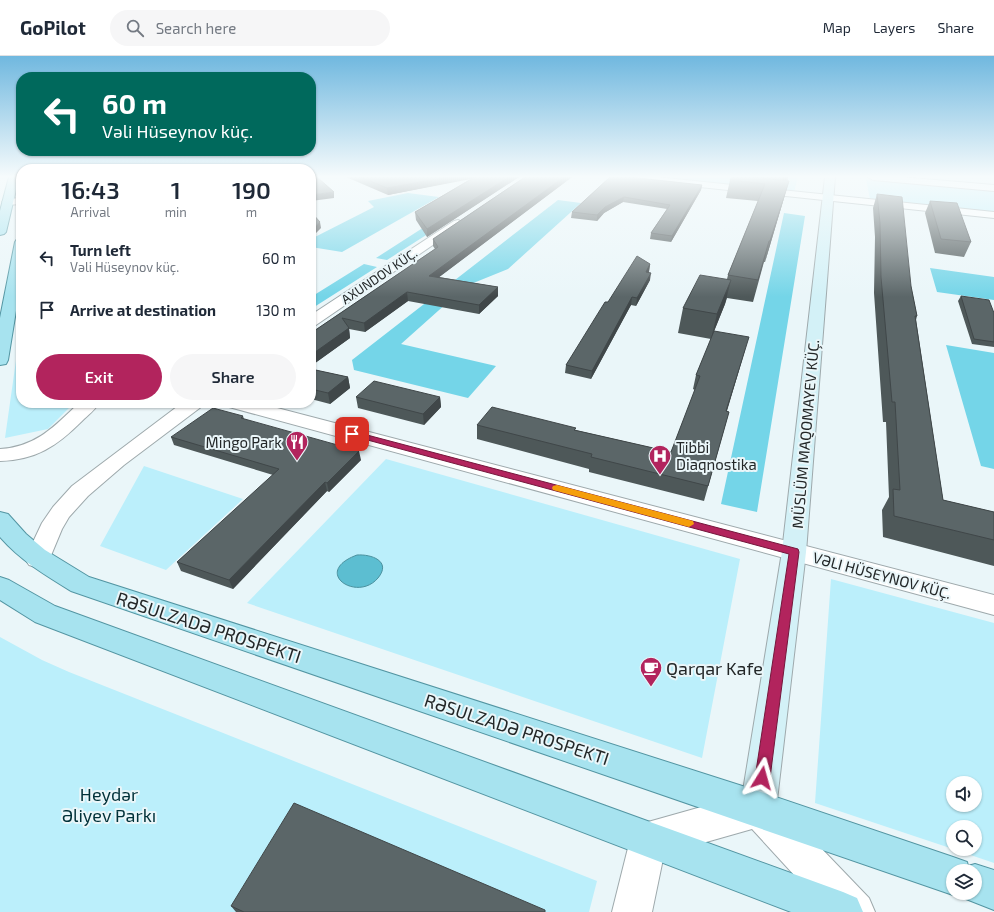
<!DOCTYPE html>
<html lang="en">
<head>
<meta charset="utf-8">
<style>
  :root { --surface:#fff; --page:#f6f6f7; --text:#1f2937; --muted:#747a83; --line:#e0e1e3; --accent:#b2245d }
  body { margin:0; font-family:"Exo 2",sans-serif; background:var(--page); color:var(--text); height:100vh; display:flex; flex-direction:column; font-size:15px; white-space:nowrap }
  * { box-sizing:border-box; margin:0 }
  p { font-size:13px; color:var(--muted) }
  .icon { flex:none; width:22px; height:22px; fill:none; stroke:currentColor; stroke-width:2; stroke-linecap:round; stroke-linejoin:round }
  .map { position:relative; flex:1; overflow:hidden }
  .drawer { position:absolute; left:16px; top:108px; width:300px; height:244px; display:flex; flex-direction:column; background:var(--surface); border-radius:16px; box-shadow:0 1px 3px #0004 }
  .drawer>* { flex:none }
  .top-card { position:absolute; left:16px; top:16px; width:300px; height:84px; border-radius:16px; box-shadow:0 1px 3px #0004; background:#00695c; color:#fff; overflow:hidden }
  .buttons { position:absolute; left:946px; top:720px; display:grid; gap:8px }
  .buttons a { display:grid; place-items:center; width:36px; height:36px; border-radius:50%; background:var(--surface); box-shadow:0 1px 3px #0004; font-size:20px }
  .pin { position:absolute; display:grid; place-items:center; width:34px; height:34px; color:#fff; margin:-17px; border-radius:8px; box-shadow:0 2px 6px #0006 }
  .me { position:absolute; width:44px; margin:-22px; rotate:8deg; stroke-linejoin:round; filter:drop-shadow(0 0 3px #0008) }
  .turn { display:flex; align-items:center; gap:14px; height:84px; padding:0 20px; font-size:18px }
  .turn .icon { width:52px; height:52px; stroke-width:2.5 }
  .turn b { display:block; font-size:28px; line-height:34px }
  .eta { display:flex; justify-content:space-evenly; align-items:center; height:68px; text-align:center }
  .eta b { font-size:24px; font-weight:600; line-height:28px }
  .action { display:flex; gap:8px; margin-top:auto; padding:8px 20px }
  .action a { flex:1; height:46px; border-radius:24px; background:var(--accent); color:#fff; font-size:16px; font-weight:600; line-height:46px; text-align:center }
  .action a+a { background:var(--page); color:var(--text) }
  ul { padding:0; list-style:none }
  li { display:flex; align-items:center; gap:12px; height:52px; padding:0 20px }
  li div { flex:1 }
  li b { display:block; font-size:15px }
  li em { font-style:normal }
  header { display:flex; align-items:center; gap:24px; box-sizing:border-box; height:56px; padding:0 20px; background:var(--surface); border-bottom:1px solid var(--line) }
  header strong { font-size:19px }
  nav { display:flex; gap:22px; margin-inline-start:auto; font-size:14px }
  .search { width:280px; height:36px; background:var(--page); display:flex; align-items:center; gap:10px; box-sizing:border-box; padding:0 14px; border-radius:22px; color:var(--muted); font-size:15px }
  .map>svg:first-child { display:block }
  .green { fill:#bbeffb; fill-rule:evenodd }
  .forest { fill:#74d5e8 }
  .water { fill:#5cbed1; stroke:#4b919e }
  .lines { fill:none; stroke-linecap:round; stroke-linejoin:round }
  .minor-casing { stroke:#9ea9ac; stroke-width:2 }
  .tertiary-casing { stroke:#9ea9ac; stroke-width:2 }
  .secondary-casing { stroke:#9ea9ac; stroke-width:2 }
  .primary-casing { stroke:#5395a2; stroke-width:2 }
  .minor { fill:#fff; fill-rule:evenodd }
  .tertiary { fill:#fff; fill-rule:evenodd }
  .secondary { fill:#d3f1f7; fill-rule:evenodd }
  .primary { fill:#a7e3ef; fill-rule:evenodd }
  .wall { fill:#4e5859 }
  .shaded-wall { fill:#404749 }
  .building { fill:#5b6668; stroke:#404749 }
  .route { fill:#b2245d; stroke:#74173c }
  .slow { fill:#f59e0b }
  .labels { text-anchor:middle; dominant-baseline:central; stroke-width:4; stroke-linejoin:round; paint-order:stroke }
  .far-street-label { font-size:13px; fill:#232728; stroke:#eaf6f9 }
  .street-label { font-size:15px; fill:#232728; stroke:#eaf6f9 }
  .poi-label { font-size:15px; fill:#232728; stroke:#eaf6f9; text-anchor:end }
  .near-street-label { font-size:18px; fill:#232728; stroke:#eaf6f9 }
  .near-poi-label { font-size:18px; fill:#232728; stroke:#eaf6f9; text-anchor:start }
  .near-park-label { font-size:18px; fill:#003139; stroke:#eaf6f9 }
</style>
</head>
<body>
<header>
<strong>GoPilot</strong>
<div class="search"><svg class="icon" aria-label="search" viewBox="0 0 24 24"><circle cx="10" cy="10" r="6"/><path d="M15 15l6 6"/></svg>Search here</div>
<nav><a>Map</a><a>Layers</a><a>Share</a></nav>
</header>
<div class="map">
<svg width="994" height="856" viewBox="0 0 994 856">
  <rect width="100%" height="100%" fill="#eaf6f9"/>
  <!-- green -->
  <path class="green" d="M654,121H798L794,136Z
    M866,123L994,135V156L870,143Z
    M21,269V347H74L48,373L5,382Z
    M386,403L740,503L702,702L247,547Z
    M144,410L243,443L166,514L100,490Z
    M831,523L994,567V807L953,793H975V771H953V793L815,747ZM953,727H975V749H953Z
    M0,581L42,604L69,616L597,825L589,856H0Z"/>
  <!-- forest -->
  <path class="forest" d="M488,130L500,132L387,204L376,202Z
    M408,137L439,141L342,196L311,191V183L374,151L368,145Z
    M558,144L581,147L508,213L466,230L401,288L496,310L468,342L354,314L352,304Z
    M784,157L805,160L757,456L721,448Z
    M364,208L377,211L311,253V241Z
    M930,212L994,221V244L937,236Z
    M946,289L994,297V413L981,410Z"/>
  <!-- water -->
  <path class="water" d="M357,499C371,498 392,505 378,522C357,547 311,516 357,499Z"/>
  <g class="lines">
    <!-- minor casing -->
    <g class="minor-casing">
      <path id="minor" d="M458,164L464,167L462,169L316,269L311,271V259L454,165Z
        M79,347H99C95,354 88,359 82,365C57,390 36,404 0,405V393C36,391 55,370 79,347Z
        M182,347H203L201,351L124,409L88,440L69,461L62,473L47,509L38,512L29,509L25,503L42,467L53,451L72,430Z
        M227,347H258L994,539V559L229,351Z
        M758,735L771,740L869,842L875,856H828L752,773L664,798L652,856H612L630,784L635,771L648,766Z"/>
    </g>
    <!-- tertiary casing -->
    <g class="tertiary-casing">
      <path id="tertiary" d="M629,121H656L994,156V162L633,124Z
        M868,121H900L994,129V135L873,124Z
        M21,142V148L7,149L2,146L7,143Z"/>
    </g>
    <!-- secondary casing -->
    <g class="secondary-casing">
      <path id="secondary" d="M825,121H835L806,496L776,753L771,766L758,771L745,766L740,753L782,496Z"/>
    </g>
    <!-- primary casing -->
    <g class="primary-casing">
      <path id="primary" d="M9,121H19L6,176L4,178L0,179V155Z
        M21,182V224L8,304L6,308L0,309V262L15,186L17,183Z
        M0,456L8,458L26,478L45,494L89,521L758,735L953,801L967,806L968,810L975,808L994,814V854L961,841L960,837H975V815H953V837H958L953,839L71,535C45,519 20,504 0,481Z
        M0,521L9,524L55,550L843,836L857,842L863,856H791L35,566L0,544Z"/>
    </g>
    <!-- minor -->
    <use href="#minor" class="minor"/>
    <!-- tertiary -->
    <use href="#tertiary" class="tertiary"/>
    <!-- secondary -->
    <use href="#secondary" class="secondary"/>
    <!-- primary -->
    <use href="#primary" class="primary"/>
  </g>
  <!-- wall -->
  <path class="wall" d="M346,121H519L427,181L416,164L415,156L472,122L388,139Z
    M525,121H572L439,221L498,231V240L479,258L408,245L365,276L349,273L350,282L311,310V277L435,193L433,190V183Z
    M610,121L702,129L701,134L671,186L650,183L651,177L667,153L623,146L604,157L597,165L571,162L572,156Z
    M732,121H788L784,142L765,206H764L753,246L727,242L725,248L714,275L745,294L727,355L729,356L704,445L589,416V413L477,383V369L576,372L575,374L671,396L695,334L693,333L696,319L711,283L678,277L683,252L727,223L728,219L758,145L726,142L730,124Z
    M877,138L911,230L917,260L916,264L943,444L994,456V510L883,481L882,454L889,441L886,366H883L874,237L875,181L873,152Z
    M930,145L971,186L964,201L935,197L925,157Z
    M650,208L649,216L650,224L636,250L631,249L591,323L565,317L566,309L608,246Z
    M961,240L994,257V291L972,288L958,245Z
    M311,313L348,321L350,332L330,348L311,343Z
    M356,341H440L441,351L424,369L358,352Z
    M243,360L244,363L361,404L329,436L327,435L233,533L181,515L177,506L273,419L174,389L171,381Z
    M231,850L545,856H236Z"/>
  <!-- shaded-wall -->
  <path class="shaded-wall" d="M448,121H481L388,139L387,132Z
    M509,121H519L427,181V173Z
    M564,121H572L430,228L429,220Z
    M783,121H788L787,126L782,127Z
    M789,125L784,142L765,206L770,185Z
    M702,129L701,134L671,186L672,180Z
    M334,136V142L311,145V139Z
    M624,141L623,146L604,157L597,165V159L605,151Z
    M320,166L321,172L311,182V174Z
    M650,208L649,215L645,223L646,216Z
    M651,217L650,224L636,250L637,242Z
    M731,224L725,248L711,283L717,258Z
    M498,231V240L479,258V249Z
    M407,236L408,245L365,276L364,267Z
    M632,241L631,249L591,323L592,315Z
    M349,272L350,282L311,310V299Z
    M749,281L745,294L722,370L726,355Z
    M348,321L350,332L330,348L328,337Z
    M440,341L441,351L424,369L423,358Z
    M359,395L361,404L329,436L327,427Z
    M325,426L327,435L233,533L229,524Z"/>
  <!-- building -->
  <path class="building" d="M311,121H317L334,136L311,139Z
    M360,121H448L387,132Z
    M475,121H509L427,173L415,156Z
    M525,121H564L429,220L498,231L479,249L407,236L364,267L342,262L349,272L311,299V277L438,191L433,183Z
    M610,121H629L702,129L672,180L651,177L670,149L624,141L605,151L597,159L572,156Z
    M732,121H751L789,125L770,185H769L758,224L728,219L765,128L730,124Z
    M877,138L902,141L911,230L917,260H915L943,444L994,456V484L894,460L893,433L900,434L895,346H892L881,221L880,167Z
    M930,145L957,147L971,186L941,183Z
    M311,156L320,166L311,174Z
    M637,200L650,208L646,216L651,217L637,242L632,241L592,315L566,309L605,246H608Z
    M700,219L731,224L717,258L683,252Z
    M961,240L989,244L994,257V286L974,283Z
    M714,275L749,281L726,355L729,356L708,430L591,401L592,398L477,369L492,351L576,372L574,374L671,396L700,320L696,319Z
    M311,313L348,321L328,337L311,333Z
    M374,325L440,341L423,358L356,341Z
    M213,352L243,360L241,362L359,395L327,427L325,426L229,524L177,506L279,413L171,381Z
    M294,747L545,854V856H244L231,850Z"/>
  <!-- sky -->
  <linearGradient id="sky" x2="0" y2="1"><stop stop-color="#70b8df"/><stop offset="0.5" stop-color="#f6fbfc"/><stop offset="1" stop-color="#f6fbfc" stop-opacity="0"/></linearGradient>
  <rect width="994" height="241" fill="url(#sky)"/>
  <!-- route -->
  <path class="route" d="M352,375L798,493L799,496L770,722L768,727L762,729L757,727L755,722L789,498L349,379L348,378Z"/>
  <!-- slow -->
  <path class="slow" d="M557,429L693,465L694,468L689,471L553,434L552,432L553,430Z"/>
  <!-- icons -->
  <defs>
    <g id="restaurant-pin" transform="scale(1.15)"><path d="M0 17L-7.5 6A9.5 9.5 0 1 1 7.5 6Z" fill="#b2245d" stroke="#eaf6f9"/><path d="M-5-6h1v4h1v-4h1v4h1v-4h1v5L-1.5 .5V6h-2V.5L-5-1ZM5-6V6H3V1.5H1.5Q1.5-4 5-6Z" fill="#fff"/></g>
    <g id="hospital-pin" transform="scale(1.15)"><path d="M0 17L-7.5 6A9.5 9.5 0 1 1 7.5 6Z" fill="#b2245d" stroke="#eaf6f9"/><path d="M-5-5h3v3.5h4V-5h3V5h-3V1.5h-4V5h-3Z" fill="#fff"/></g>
    <g id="cafe-pin" transform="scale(1.15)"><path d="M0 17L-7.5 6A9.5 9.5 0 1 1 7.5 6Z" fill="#b2245d" stroke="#eaf6f9"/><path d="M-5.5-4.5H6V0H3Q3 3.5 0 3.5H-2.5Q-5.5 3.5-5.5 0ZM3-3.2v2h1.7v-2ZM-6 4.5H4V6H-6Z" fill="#fff"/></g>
  </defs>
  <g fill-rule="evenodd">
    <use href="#restaurant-pin" x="297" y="386"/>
    <use href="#hospital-pin" x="660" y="400"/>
    <use href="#cafe-pin" x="651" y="612"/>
  </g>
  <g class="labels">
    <!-- far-street labels -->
    <g class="far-street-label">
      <text transform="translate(379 220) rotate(-34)">AXUNDOV KÜÇ.</text>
    </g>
    <!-- street labels -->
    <g class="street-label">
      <text transform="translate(805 378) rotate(-85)">MÜSLÜM MAQOMAYEV KÜÇ.</text>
      <text transform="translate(882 519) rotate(15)">VƏLI HÜSEYNOV KÜÇ.</text>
    </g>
    <!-- poi labels -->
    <g class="poi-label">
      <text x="282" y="386">Mingo Park</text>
      <text x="676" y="391" text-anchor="start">Tibbi<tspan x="676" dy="17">Diaqnostika</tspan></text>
    </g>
    <!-- near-street labels -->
    <g class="near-street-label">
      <text transform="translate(209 571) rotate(18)">RƏSULZADƏ PROSPEKTI</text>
      <text transform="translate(517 673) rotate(18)">RƏSULZADƏ PROSPEKTI</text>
    </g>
    <!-- near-poi labels -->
    <g class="near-poi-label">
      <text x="666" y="612">Qarqar Kafe</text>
    </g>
    <!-- near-park labels -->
    <g class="near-park-label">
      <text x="109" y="738">Heydər<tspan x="109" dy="21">Əliyev Parkı</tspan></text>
    </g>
  </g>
</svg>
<div class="buttons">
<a><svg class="icon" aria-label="sound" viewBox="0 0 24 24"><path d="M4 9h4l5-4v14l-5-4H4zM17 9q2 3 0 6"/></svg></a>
<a><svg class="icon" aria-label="search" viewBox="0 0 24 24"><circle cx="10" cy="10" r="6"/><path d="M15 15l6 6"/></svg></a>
<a><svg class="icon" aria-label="layers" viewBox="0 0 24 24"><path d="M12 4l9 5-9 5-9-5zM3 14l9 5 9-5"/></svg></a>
</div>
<div class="pin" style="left:352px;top:378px;background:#d93025"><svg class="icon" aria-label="arrive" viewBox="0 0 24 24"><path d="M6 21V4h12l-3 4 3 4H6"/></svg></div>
<svg class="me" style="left:762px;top:722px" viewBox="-20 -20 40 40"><path d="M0-17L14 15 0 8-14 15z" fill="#b2245d" stroke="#fff" stroke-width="4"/></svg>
<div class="top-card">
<div class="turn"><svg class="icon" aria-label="left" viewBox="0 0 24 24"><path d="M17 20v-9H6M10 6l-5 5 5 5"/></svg><div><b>60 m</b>Vəli Hüseynov küç.</div></div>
</div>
<section class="drawer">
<div class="eta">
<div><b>16:43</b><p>Arrival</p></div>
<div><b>1</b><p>min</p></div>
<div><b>190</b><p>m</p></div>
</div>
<ul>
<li><svg class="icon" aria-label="left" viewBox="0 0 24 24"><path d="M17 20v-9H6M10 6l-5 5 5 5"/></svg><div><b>Turn left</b><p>Vəli Hüseynov küç.</p></div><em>60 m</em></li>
<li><svg class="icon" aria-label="arrive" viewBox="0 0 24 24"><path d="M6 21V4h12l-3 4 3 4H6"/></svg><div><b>Arrive at destination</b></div><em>130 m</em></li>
</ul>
<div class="action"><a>Exit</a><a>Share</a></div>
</section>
</div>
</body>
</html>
